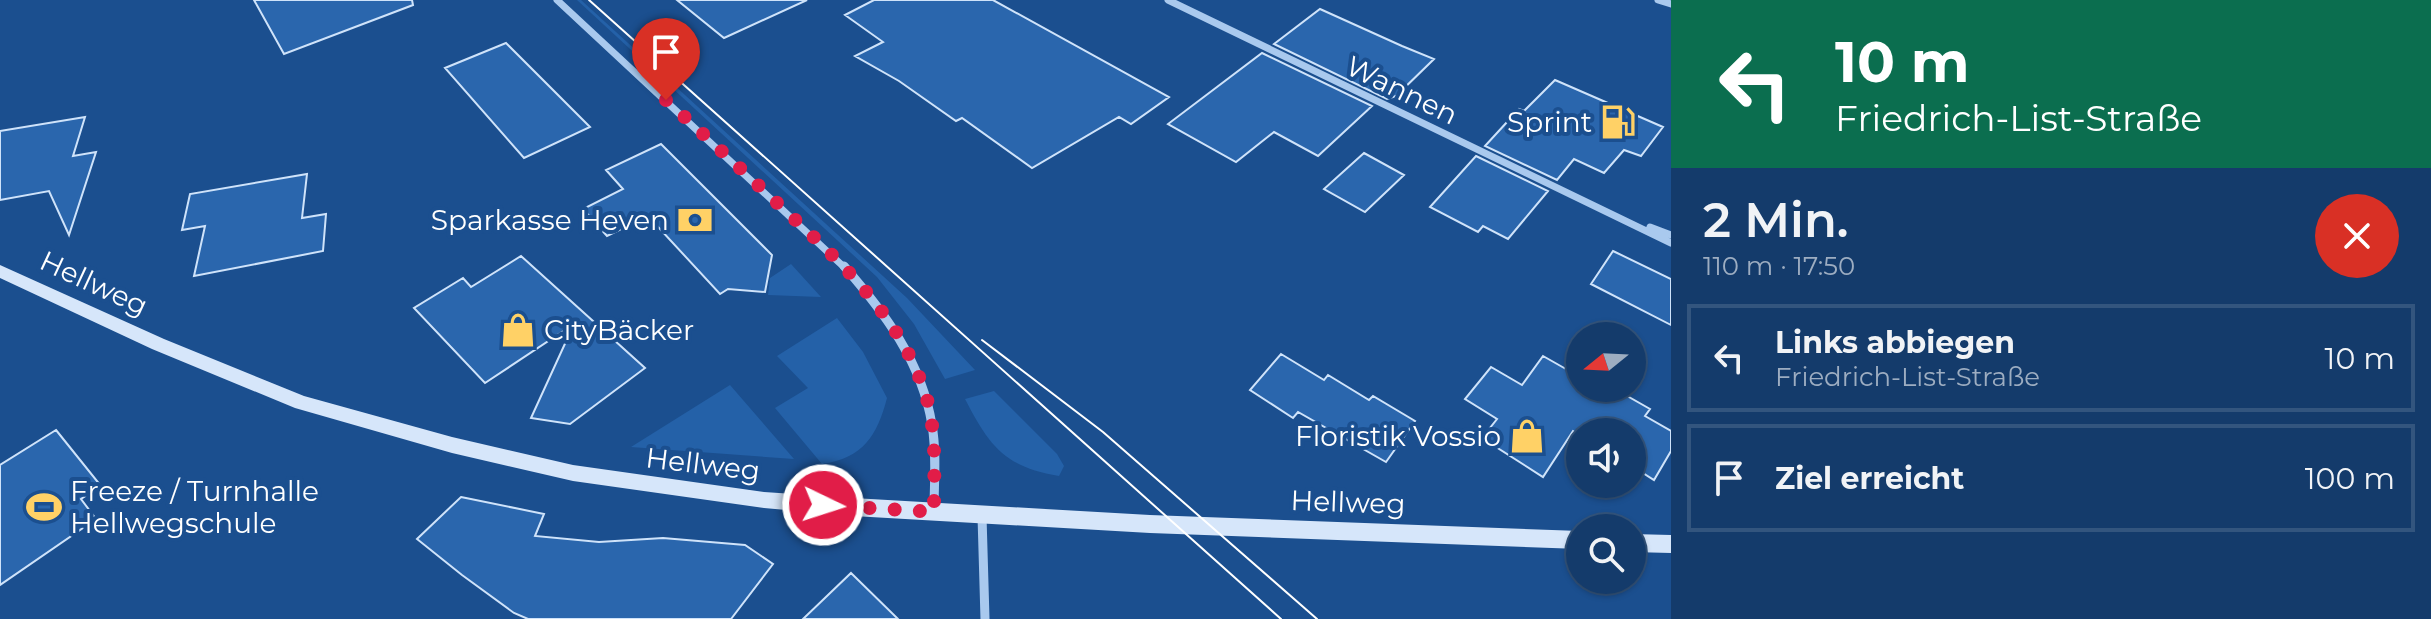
<!DOCTYPE html>
<html lang="de">
<head>
<meta charset="utf-8">
<style>
  :root { --surface:#143b6b; --page:#214673; --text:#f1f3f6; --muted:#9dadc1; --line:#33557e }
  body { margin:0; font-family:Montserrat,sans-serif; background:var(--page); color:var(--text); height:100vh; display:flex; flex-direction:column; font-size:30px; white-space:nowrap }
  * { box-sizing:border-box; margin:0 }
  p { font-size:26px; color:var(--muted) }
  .icon { flex:none; width:44px; height:44px; fill:none; stroke:currentColor; stroke-width:2; stroke-linecap:round; stroke-linejoin:round }
  .map { position:relative; flex:1; overflow:hidden }
  .sheet { display:flex; flex-direction:column; background:var(--surface); width:760px }
  .sheet>* { flex:none }
  .top-card { background:#0b6e4f; color:#fff; overflow:hidden }
  .needle { width:52px; rotate:252deg }
  .controls { position:absolute; left:1566px; top:322px; display:grid; gap:16px }
  .controls a { display:grid; place-items:center; width:80px; height:80px; border-radius:50%; background:var(--surface); box-shadow:0 2px 6px #0004,0 0 0 2px var(--line); font-size:40px }
  .pin { position:absolute; display:grid; place-items:center; width:68px; height:68px; color:#fff; margin:-82px -34px; border-radius:50% 50% 50% 0; rotate:-45deg; box-shadow:0 0 8px #0007 }
  .pin .icon { rotate:45deg }
  .me { position:absolute; width:88px; margin:-44px; rotate:94deg; stroke-linejoin:round; filter:drop-shadow(0 0 6px #0008) }
  .turn { display:flex; align-items:center; gap:28px; height:168px; padding:0 32px; font-size:36px }
  .turn .icon { width:104px; height:104px; stroke-width:2.5 }
  .turn b { display:block; font-size:56px; line-height:68px }
  .round { display:grid; place-items:center; flex:none; width:84px; height:84px; border-radius:42px; background:var(--page) }
  .headline { display:flex; align-items:center; justify-content:space-between; height:136px; padding:0 32px }
  h1 { font-size:48px; font-weight:600; line-height:60px }
  ul { padding:0; list-style:none }
  li { display:flex; align-items:center; gap:24px; height:108px; margin:0 16px 12px; padding:0 16px; border:4px solid var(--line); border-radius:0px }
  li div { flex:1 }
  li b { display:block; font-size:30px }
  li em { font-style:normal }
  main { display:flex; flex:1; min-height:0 }
  .map>svg:first-child { display:block }
  .green { fill:#2461a8 }
  .building { fill:#2a66ad; stroke:#cfe3fa; stroke-width:2 }
  .lines { fill:none; stroke-linecap:round; stroke-linejoin:round }
  .street-far1 { stroke:#a9c9ee; stroke-width:7 }
  .street { stroke:#a9c9ee; stroke-width:9 }
  .secondary { fill:#d6e6fa; fill-rule:evenodd }
  .tram { stroke:#fff; stroke-width:2 }
  .route { stroke:#e11d48; stroke-width:14; stroke-dasharray:0 25.2 }
  .labels { text-anchor:middle; dominant-baseline:central; stroke-width:8; stroke-linejoin:round; paint-order:stroke }
  .street-label { font-size:28px; fill:#fff; stroke:#1b4f8f }
  .poi-label { font-size:28px; fill:#fff; stroke:#1b4f8f; text-anchor:end }
</style>
</head>
<body>
<main>
<div class="map">
<svg width="1671" height="619" viewBox="0 0 1671 619">
  <rect width="100%" height="100%" fill="#1b4f8f"/>
  <!-- green -->
  <path class="green" d="M577,0H581L907,298L975,370L945,379L914,324L877,277Z
    M791,264L821,297L768,295L770,278Z
    M837,318L863,352L887,398C877,436 863,458 822,464L775,408L808,388L777,356Z
    M730,385L794,459L631,447Z
    M994,391L1057,454L1064,466L1059,476C1004,467 989,445 965,399Z"/>
  <!-- building -->
  <path class="building" d="M254,0H412L413,5L284,54Z
    M677,0H807L724,38Z
    M874,0H993L1169,97L1131,124L1119,117L1032,168L962,118L956,121L899,81L855,56L883,42L845,15Z
    M1320,9L1402,46L1434,59L1396,96L1387,99L1274,44Z
    M506,43L590,127L524,158L445,68Z
    M1262,53L1372,106L1318,156L1274,132L1236,162L1168,124Z
    M1555,80L1663,127L1641,156L1624,150L1604,173L1574,159L1557,180L1485,146L1519,109L1524,111Z
    M85,117L73,156L96,152L69,235L49,191L0,200V131Z
    M661,144L772,255L765,292L728,289L720,294L648,216L607,236L583,209L623,189L606,170Z
    M1364,153L1404,175L1365,212L1324,189Z
    M1476,156L1548,191L1508,239L1483,226L1478,232L1430,207Z
    M307,174L302,218L326,214L323,251L194,276L205,226L182,230L190,194Z
    M1613,251L1671,279V325L1591,284Z
    M521,256L645,368L570,424L531,418L574,324L485,383L414,308L463,278L471,287Z
    M1281,354L1324,380L1328,375L1369,400L1373,396L1415,421L1386,462L1298,412L1293,418L1250,390Z
    M1543,356L1580,377V388H1613L1650,409L1645,416L1671,431V451L1654,480L1632,466V432H1580V435L1573,431L1543,477L1482,438L1497,419L1465,399L1491,367L1522,385Z
    M56,430L101,486L81,499L96,519L0,585V465Z
    M461,497L544,514L535,536L599,542L663,538L745,545L773,564L731,619H528L514,613L462,575L417,539Z
    M851,573L898,619H803Z"/>
  <g class="lines">
    <!-- street-far1 -->
    <path class="street-far1" d="M557,0L845,268
      M1168,0L1671,243
      M1658,0L1671,4
      M1650,227L1671,235"/>
    <!-- street -->
    <path class="street" d="M844,266C884,312 922,362 932,425C937,453 934,483 934,511
      M982,516L985,619"/>
    <!-- secondary -->
    <path class="secondary" d="M0,265L164,339L304,396L452,437L573,465L764,492L853,498L1150,515L1580,531V549L1150,533L853,516L764,508L573,481L452,453L295,408L152,349L0,278Z
      M1632,534L1671,535V553L1632,552Z"/>
    <!-- tram -->
    <path class="tram" d="M589,0L1281,619
      M982,340L1103,432L1317,619"/>
  </g>
  <g class="lines">
    <!-- route -->
    <path class="route" d="M666,100C702,133 738,166 774,200C835,257 900,313 926,396C937,432 934,474 934,512L823,505"/>
  </g>
  <!-- icons -->
  <defs>
    <g id="fuel-bare" transform="scale(2.76)"><path d="M-5.5-6h7V0h2V4h1.3V-2.5L3-4.5l.8-.8L6-3V5H2.5V1h-1V6h-7ZM-4.2-4.7v3.2H.2V-4.7Z" fill="#ffd166" stroke="#1b4f8f" stroke-width="2.5" paint-order="stroke"/></g>
    <g id="bank-bare" transform="scale(2.76)"><path d="M-6-4H6V4H-6ZM0-2.3a2.3 2.3 0 1 0 0 4.6a2.3 2.3 0 1 0 0-4.6Z" fill="#ffd166" stroke="#1b4f8f" stroke-width="2.5" paint-order="stroke"/></g>
    <g id="shop-bare" transform="scale(2.76)"><path d="M-5-2.5h2.3a2.7 3.5 0 0 1 5.4 0H5L5.5 6h-11ZM-1.5-2.5h3a1.5 2.3 0 0 0-3 0Z" fill="#ffd166" stroke="#1b4f8f" stroke-width="2.5" paint-order="stroke"/></g>
    <g id="stadium-bare" transform="scale(2.76)"><path d="M0-5a6.5 5 0 1 0 0 10a6.5 5 0 1 0 0-10ZM-3.5-1.8h7v3.6h-7Z" fill="#ffd166" stroke="#1b4f8f" stroke-width="2.5" paint-order="stroke"/></g>
  </defs>
  <g fill-rule="evenodd">
    <use href="#fuel-bare" x="1618" y="122"/>
    <use href="#bank-bare" x="695" y="220"/>
    <use href="#shop-bare" x="518" y="330"/>
    <use href="#shop-bare" x="1527" y="436"/>
    <use href="#stadium-bare" x="44" y="507"/>
  </g>
  <g class="labels">
    <!-- street labels -->
    <g class="street-label">
      <text transform="translate(1402 90) rotate(26)">Wannen</text>
      <text transform="translate(94 283) rotate(25)">Hellweg</text>
      <text transform="translate(703 464) rotate(7)">Hellweg</text>
      <text transform="translate(1348 502) rotate(2)">Hellweg</text>
    </g>
    <!-- poi labels -->
    <g class="poi-label">
      <text x="1592" y="122">Sprint</text>
      <text x="669" y="220">Sparkasse Heven</text>
      <text x="544" y="330" text-anchor="start">CityBäcker</text>
      <text x="1501" y="436">Floristik Vossio</text>
      <text x="70" y="491" text-anchor="start">Freeze / Turnhalle<tspan x="70" dy="32">Hellwegschule</tspan></text>
    </g>
  </g>
</svg>
<div class="controls">
<a><svg class="needle" viewBox="-14 -14 28 28"><path d="M0-13l5 13h-10z" fill="#e53935"/><path d="M0 13l5-13h-10z" fill="#9dadc1"/></svg></a>
<a><svg class="icon" aria-label="sound" viewBox="0 0 24 24"><path d="M4 9h4l5-4v14l-5-4H4zM17 9q2 3 0 6"/></svg></a>
<a><svg class="icon" aria-label="search" viewBox="0 0 24 24"><circle cx="10" cy="10" r="6"/><path d="M15 15l6 6"/></svg></a>
</div>
<div class="pin" style="left:666px;top:100px;background:#d93025"><svg class="icon" aria-label="arrive" viewBox="0 0 24 24"><path d="M6 21V4h12l-3 4 3 4H6"/></svg></div>
<svg class="me" style="left:823px;top:505px" viewBox="-20 -20 40 40"><circle r="17" fill="#e11d48" stroke="#fff" stroke-width="3"/><path d="M0-11L8 9 0 5-8 9z" fill="#fff"/></svg>
</div>
<section class="sheet">
<div class="top-card">
<div class="turn"><svg class="icon" aria-label="left" viewBox="0 0 24 24"><path d="M17 20v-9H6M10 6l-5 5 5 5"/></svg><div><b>10 m</b>Friedrich-List-Straße</div></div>
</div>
<div class="headline"><div><h1>2 Min.</h1><p>110 m · 17:50</p></div><a class="round" style="background:#d93025;color:#fff"><svg class="icon" aria-label="close" viewBox="0 0 24 24"><path d="M6 6l12 12M18 6L6 18"/></svg></a></div>
<ul>
<li><svg class="icon" aria-label="left" viewBox="0 0 24 24"><path d="M17 20v-9H6M10 6l-5 5 5 5"/></svg><div><b>Links abbiegen</b><p>Friedrich-List-Straße</p></div><em>10 m</em></li>
<li><svg class="icon" aria-label="arrive" viewBox="0 0 24 24"><path d="M6 21V4h12l-3 4 3 4H6"/></svg><div><b>Ziel erreicht</b></div><em>100 m</em></li>
</ul>
</section>
</main>
</body>
</html>
